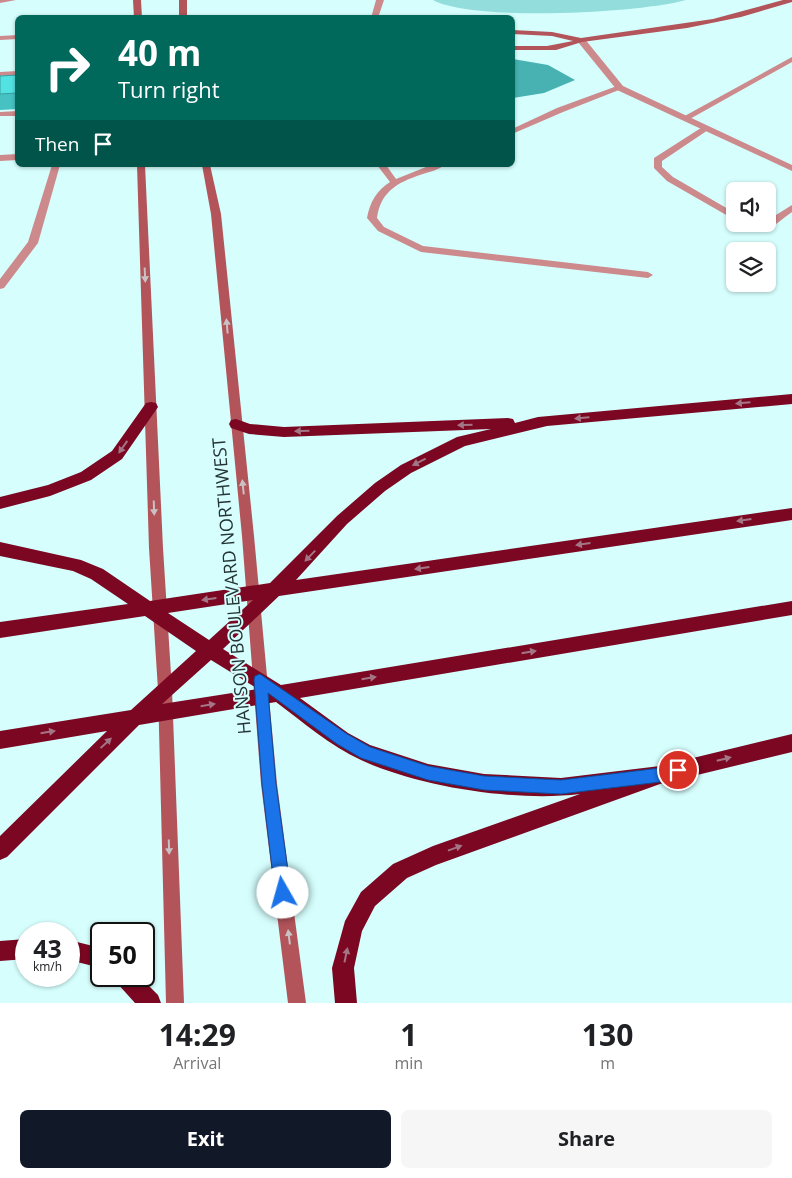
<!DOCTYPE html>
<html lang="en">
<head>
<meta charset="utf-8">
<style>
  :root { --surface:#fff; --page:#f6f6f6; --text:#202124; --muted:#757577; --accent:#111827 }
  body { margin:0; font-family:"Open Sans",sans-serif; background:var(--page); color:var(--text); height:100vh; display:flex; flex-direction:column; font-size:19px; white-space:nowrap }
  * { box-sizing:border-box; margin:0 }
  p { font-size:16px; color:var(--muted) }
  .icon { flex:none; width:28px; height:28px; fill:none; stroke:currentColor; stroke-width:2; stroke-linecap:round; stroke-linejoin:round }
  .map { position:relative; height:1003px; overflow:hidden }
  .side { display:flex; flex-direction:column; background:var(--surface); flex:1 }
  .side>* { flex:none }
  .banner { position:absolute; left:15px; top:15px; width:500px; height:152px; border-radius:8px; box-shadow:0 1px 4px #0004; background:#00695c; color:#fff; overflow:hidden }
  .controls { position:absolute; left:726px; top:182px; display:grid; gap:10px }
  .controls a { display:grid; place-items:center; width:50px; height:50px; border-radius:8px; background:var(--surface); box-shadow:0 1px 4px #0004; font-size:25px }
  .speed { position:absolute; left:15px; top:922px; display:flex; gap:10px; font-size:25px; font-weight:700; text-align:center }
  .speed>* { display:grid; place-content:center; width:65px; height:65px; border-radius:50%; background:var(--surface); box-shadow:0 1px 4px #0004; line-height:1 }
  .speed small { font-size:12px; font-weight:400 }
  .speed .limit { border:2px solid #111; border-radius:8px; background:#fff; color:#111 }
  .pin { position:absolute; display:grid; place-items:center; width:42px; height:42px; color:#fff; margin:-21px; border:2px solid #fff; border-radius:50%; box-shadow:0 1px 5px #0007 }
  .me { position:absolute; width:55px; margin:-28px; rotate:353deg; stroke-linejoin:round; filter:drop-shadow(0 0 4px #0008) }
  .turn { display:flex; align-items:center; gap:18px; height:105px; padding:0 20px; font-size:22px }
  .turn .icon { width:65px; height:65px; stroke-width:2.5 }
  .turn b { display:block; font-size:35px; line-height:42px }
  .then { display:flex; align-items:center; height:48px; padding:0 20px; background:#0003; gap:10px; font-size:19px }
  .eta { display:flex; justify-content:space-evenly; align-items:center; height:85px; text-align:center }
  .eta b { font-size:30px; font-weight:700; line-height:35px }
  .button { display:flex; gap:10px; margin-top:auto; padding:10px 20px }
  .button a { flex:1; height:58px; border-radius:8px; background:var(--accent); color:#fff; font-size:20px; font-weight:700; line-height:58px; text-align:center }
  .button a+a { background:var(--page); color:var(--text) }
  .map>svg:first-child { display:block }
  .green { fill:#93dddc }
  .water { fill:#48b2b2 }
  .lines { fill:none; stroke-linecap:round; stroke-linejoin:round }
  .lane { fill:#cc8a8c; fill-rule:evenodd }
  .street { fill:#cc8a8c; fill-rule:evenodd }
  .secondary { fill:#b2545a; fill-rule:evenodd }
  .highway { fill:#7b0722; fill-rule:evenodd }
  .wall { fill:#47c2c2 }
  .building { fill:#53e2e2; stroke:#3a9e9e }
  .oneway { fill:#c9c2c4 }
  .oneway2 { fill:#a47685 }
  .route { fill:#1a73e8; stroke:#114b97 }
  .labels { text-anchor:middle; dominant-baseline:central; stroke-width:4; stroke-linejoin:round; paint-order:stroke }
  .street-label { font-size:18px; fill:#243434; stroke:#d5fefd }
</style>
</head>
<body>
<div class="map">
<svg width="792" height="1003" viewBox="0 0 792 1003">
  <rect width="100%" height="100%" fill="#d5fefd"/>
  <!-- green -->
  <path class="green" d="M433,0H686C640,13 473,22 433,0Z"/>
  <!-- water -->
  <path class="water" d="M513,59L548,65L575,80L544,93L513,98Z"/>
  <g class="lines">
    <!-- lane -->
    <path class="lane" d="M0,0H16L0,3Z
      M376,0H384L378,18H371Z
      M792,57V62L688,120L681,118Z
      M18,71V75L0,76V72Z
      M617,86L624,88L563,112L512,134V129L557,108Z
      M18,111V116H0V112Z
      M704,126L711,128L662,161V167L673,177L735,213V220L667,181L654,168V158Z
      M18,154V160L0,161V155Z
      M52,165H60L38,243L4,288L0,289V279L28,242Z
      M377,165H386L396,179L431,165H444C440,169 433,171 426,173C401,181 381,189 377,218L384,227L423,246L648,272L653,275L648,278L421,252L378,231L367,218C370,202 376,191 390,182Z
      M792,205V212C776,223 761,242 743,224H755L759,226L768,224V220Z"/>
    <!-- street -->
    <path class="street" d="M18,35V39L0,40V36Z
      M578,38H584L623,86L792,165V171L617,90L578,42Z"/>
    <!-- secondary -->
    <path class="secondary" d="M133,0H141L142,18H134Z
      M179,0H187V18H179Z
      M783,0H792V2L741,17L687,28L582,42L556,50H512V46H547L573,41L552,36L512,34V30L552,32L581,38L713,19Z
      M137,165H145L163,548L172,690L184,1003H166L158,690L149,548Z
      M202,165H210L221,214L254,536L277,784L306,1003H288L261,784L242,536L211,214Z"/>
    <!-- highway -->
    <path class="highway" d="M792,394V404L547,426L465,446L411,473L385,491L347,524L296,580L792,508V520L279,596L223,649L281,685L792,601V615L300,698L348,733L370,745L428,764L484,774L561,778L660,766L792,734V752L660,784L436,865L407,878L375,906L362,931L354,968L357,1003H335L332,968L345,921L361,892L393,864L433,846L580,794C516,802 419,787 361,760C330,746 303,722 276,702L139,725L7,857L0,860V836L107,731L0,749V731L131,710L196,651L145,616L0,638V622L128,604L91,579L73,571L0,556V542L81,560L103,569L150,601L270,583L337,516L375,483L401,465L457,437L491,429L284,437L249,434L231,428L229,424L231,420L236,419L250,424L284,427L508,418L513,419L515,423L538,417ZM253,600L209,640L168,613ZM211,660L258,689L162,704Z
      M151,402L156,403L158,407L122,459L91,480L50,496L0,509V497L48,485L81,472L112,451L146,403Z
      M26,939V959L0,961V941Z
      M69,940L101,948V968L69,960Z
      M113,976H139L158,995L161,1003H135L117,983Z"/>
  </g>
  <!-- wall -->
  <path class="wall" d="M18,75V109L0,110V76Z"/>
  <!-- building -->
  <path class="building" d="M18,75V93L0,94V76Z"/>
  <!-- one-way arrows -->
  <defs><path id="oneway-solid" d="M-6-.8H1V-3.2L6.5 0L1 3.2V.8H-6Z" transform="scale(1.25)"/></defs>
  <g class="oneway">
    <use href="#oneway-solid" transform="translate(145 275) rotate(87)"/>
    <use href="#oneway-solid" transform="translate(227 326) rotate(-95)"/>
    <use href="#oneway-solid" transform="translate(243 487) rotate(-96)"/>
    <use href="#oneway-solid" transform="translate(154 508) rotate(88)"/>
    <use href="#oneway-solid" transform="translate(169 847) rotate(88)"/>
    <use href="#oneway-solid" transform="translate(289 937) rotate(-97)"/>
  </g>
  <g class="oneway2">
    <use href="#oneway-solid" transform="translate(743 403) rotate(175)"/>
    <use href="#oneway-solid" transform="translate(582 418) rotate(175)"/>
    <use href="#oneway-solid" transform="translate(465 425) rotate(178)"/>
    <use href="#oneway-solid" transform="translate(302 431) rotate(178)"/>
    <use href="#oneway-solid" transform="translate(123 447) rotate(125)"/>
    <use href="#oneway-solid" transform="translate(419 462) rotate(153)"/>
    <use href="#oneway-solid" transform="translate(744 520) rotate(172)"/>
    <use href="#oneway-solid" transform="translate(583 544) rotate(172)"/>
    <use href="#oneway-solid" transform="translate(310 556) rotate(134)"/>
    <use href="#oneway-solid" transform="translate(422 568) rotate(172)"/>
    <use href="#oneway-solid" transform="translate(209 599) rotate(172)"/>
    <use href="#oneway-solid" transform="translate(529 652) rotate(-9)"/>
    <use href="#oneway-solid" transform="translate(369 678) rotate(-9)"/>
    <use href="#oneway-solid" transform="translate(208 705) rotate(-9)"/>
    <use href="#oneway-solid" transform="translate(48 732) rotate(-9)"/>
    <use href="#oneway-solid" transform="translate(106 743) rotate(-43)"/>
    <use href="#oneway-solid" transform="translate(724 759) rotate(-14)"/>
    <use href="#oneway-solid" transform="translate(455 848) rotate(-20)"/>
    <use href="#oneway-solid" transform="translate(346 955) rotate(-78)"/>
  </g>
  <!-- route -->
  <path class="route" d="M260,674L347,734L370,747L428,766L484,776L561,780L660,768L678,763L683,765L686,770L683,775L660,782L561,794L484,790L428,780L361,758L337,744L268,693L276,784L291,893L288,899L283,901L278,899L275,893L262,784L254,680L255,676Z"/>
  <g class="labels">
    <!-- street labels -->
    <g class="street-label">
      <text transform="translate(231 586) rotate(-95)">HANSON BOULEVARD NORTHWEST</text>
    </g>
  </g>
</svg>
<div class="controls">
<a><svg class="icon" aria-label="sound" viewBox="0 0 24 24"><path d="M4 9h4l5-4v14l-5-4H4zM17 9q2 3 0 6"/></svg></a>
<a><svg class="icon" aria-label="layers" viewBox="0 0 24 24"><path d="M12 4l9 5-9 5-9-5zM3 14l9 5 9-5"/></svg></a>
</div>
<div class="speed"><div>43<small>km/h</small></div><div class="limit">50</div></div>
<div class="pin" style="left:678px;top:770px;background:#d93025"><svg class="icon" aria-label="arrive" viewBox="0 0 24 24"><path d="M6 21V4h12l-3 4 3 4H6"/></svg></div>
<svg class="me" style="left:283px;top:893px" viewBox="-20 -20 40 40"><circle r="19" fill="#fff"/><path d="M0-13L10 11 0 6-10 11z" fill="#1a73e8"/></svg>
<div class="banner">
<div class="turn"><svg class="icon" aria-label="right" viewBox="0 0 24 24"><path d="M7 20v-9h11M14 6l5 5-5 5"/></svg><div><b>40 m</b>Turn right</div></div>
<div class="then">Then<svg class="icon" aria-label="arrive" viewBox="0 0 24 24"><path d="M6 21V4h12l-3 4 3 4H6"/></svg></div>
</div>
</div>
<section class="side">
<div class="eta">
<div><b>14:29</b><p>Arrival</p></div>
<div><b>1</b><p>min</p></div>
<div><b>130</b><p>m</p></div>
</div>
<div class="button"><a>Exit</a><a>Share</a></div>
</section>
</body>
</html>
